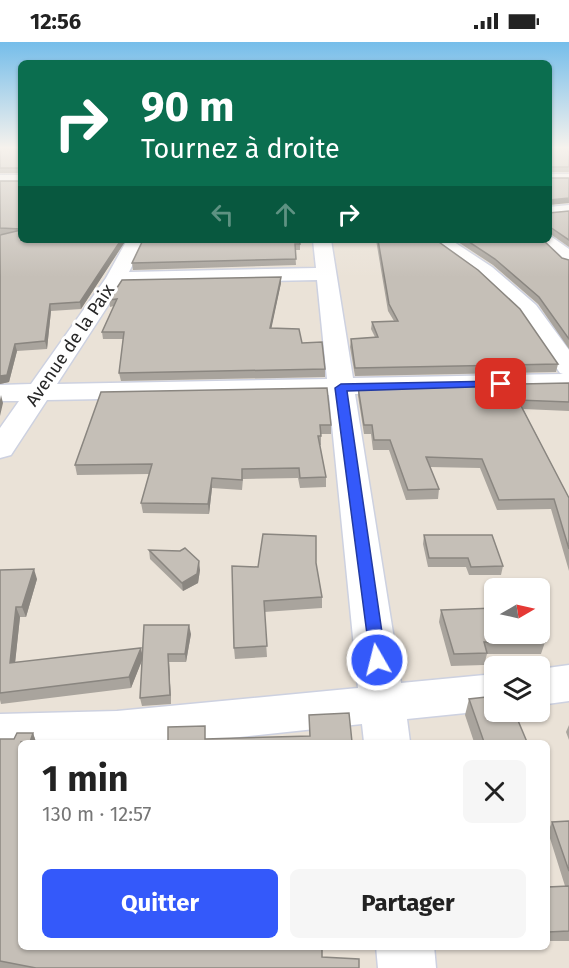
<!DOCTYPE html>
<html lang="fr">
<head>
<meta charset="utf-8">
<style>
  :root { --surface:#fff; --page:#f6f6f6; --text:#222; --muted:#767676; --accent:#3459fa }
  body { margin:0; font-family:"Fira Sans",sans-serif; background:var(--page); color:var(--text); height:100vh; display:flex; flex-direction:column; font-size:22px; white-space:nowrap }
  * { box-sizing:border-box; margin:0 }
  p { font-size:20px; color:var(--muted) }
  .icon { flex:none; width:33px; height:33px; fill:none; stroke:currentColor; stroke-width:2; stroke-linecap:round; stroke-linejoin:round }
  .map { position:relative; flex:1; overflow:hidden }
  .sheet { position:absolute; left:18px; top:698px; width:532px; height:210px; display:flex; flex-direction:column; background:var(--surface); border-radius:9px; box-shadow:0 2px 4px #0004 }
  .sheet>* { flex:none }
  .hud { position:absolute; left:18px; top:18px; width:534px; height:183px; border-radius:9px; box-shadow:0 2px 4px #0004; background:#0b6e4f; color:#fff; overflow:hidden }
  .needle { width:39px; rotate:81deg }
  .tools { position:absolute; left:484px; top:536px; display:grid; gap:12px }
  .tools a { display:grid; place-items:center; width:66px; height:66px; border-radius:9px; background:var(--surface); box-shadow:0 2px 4px #0004; font-size:30px }
  .pin { position:absolute; display:grid; place-items:center; width:51px; height:51px; color:#fff; margin:-26px; border-radius:12px; box-shadow:0 3px 9px #0006 }
  .me { position:absolute; width:66px; margin:-33px; rotate:352deg; stroke-linejoin:round; filter:drop-shadow(0 0 4px #0008) }
  .turn { display:flex; align-items:center; gap:21px; height:126px; padding:0 24px; font-size:27px }
  .turn .icon { width:78px; height:78px; stroke-width:2.5 }
  .turn b { display:block; font-size:42px; line-height:51px }
  .lanes { display:flex; align-items:center; height:57px; padding:0 24px; background:#0003; justify-content:center; gap:30px; direction:ltr }
  .lanes .off { opacity:.35 }
  .round { display:grid; place-items:center; flex:none; width:63px; height:63px; border-radius:9px; background:var(--page) }
  .overview { display:flex; align-items:center; justify-content:space-between; height:102px; padding:0 24px }
  h1 { font-size:36px; font-weight:700; line-height:45px }
  .cta { display:flex; gap:12px; margin-top:auto; padding:12px 24px }
  .cta a { flex:1; height:69px; border-radius:9px; background:var(--accent); color:#fff; font-size:24px; font-weight:700; line-height:69px; text-align:center }
  .cta a+a { background:var(--page); color:var(--text) }
  .status { display:flex; justify-content:space-between; align-items:center; height:42px; padding:0 30px; background:var(--surface); direction:ltr }
  .status svg { height:16px; fill:currentColor }
  .map>svg:first-child { display:block }
  .lines { fill:none; stroke-linecap:round; stroke-linejoin:round }
  .minor-casing { stroke:#cdd1e0; stroke-width:3 }
  .minor { fill:#fff; fill-rule:evenodd }
  .wall { fill:#a9a49d }
  .shaded-wall { fill:#8a8680 }
  .building { fill:#c5bfb7; stroke:#8a8680; stroke-width:1.5 }
  .route { fill:#3459fa; stroke:#223aa2; stroke-width:1.5 }
  .labels { text-anchor:middle; dominant-baseline:central; stroke-width:6; stroke-linejoin:round; paint-order:stroke }
  .far-street-label { font-size:18px; fill:#272727; stroke:#fff }
</style>
</head>
<body>
<div class="status"><b>12:56</b><svg viewBox="0 0 49 12"><path d="M0 12V9h3v3zM5 12V6h3v6zM10 12V3h3v9zM15 12V0h3v12zM26 1h20v11H26zM47 4h2v5h-2z"/></svg></div>
<div class="map">
<svg width="569" height="926" viewBox="0 0 569 926">
  <rect width="100%" height="100%" fill="#eae2d7"/>
  <g class="lines">
    <!-- minor casing -->
    <g class="minor-casing">
      <path id="minor" d="M549,132H569V140H549Z
        M0,133H21V143H0Z
        M569,163V173L549,175V165Z
        M549,193L569,207V223L562,221L537,198H549Z
        M127,198H145L129,230L316,226L313,198H331L353,336L563,332L560,331L520,273L478,233L430,198H451L492,225L536,263L569,308V348L355,352L401,641L495,632V668L407,677L410,700H364L362,682L193,700H21V711L0,712V672L117,669L358,646L329,353L47,358L11,413L0,416V386L19,359H0V343L31,342L106,236ZM317,238L327,337L57,342L122,242Z
        M569,623V659L540,663V627Z
        M376,904H434L436,926H378Z"/>
    </g>
    <!-- minor -->
    <use href="#minor" class="minor"/>
  </g>
  <!-- wall -->
  <path class="wall" d="M0,106H21V131H0Z
    M549,106H569V130H549Z
    M0,139H21V198H126L81,267L51,269L47,307L17,309L9,340L0,342V193L3,192H0Z
    M569,169V205L549,191V171Z
    M376,198H436L558,322L556,330L355,334L350,305L351,297L375,295L371,287L372,280L394,279L388,269Z
    M455,198H543L562,216L569,218V307L538,262L493,223Z
    M300,202V208H295L296,223L133,228L132,221Z
    M281,235V241L271,286L302,301L325,327V335L121,339L119,331L123,297H103L102,290L114,264L110,265L109,258Z
    M569,341V369L523,367L569,456V529L551,467L497,468L480,426L430,425L439,447L438,457L406,458L389,408H373L371,392H364L358,354V345Z
    M101,350L331,383V392H321V403H320L326,435V445L300,446L298,436L243,437L242,448L212,446L209,472L143,471L141,461L149,432L77,433L75,423Z
    M424,493L503,524L501,533H469L466,525H428L423,502Z
    M149,508L180,509L200,528L198,541L183,549L150,517Z
    M316,521L322,555V566L264,570L267,615L235,617L234,606L258,525Z
    M0,528L37,537L26,575H20L15,620L142,614L191,592L186,620H169L171,662L142,664L140,656L142,618L131,646L1,662L0,658Z
    M441,568L545,600L541,612H487L484,623L451,624L439,580Z
    M469,657L527,700H474L465,673Z
    M569,683V698L566,690Z
    M33,691L36,700H21V904L322,915L359,926H0V697H14Z
    M569,779V899H548V845L565,844L548,790L552,780Z"/>
  <!-- shaded-wall -->
  <path class="shaded-wall" d="M569,156V161L549,163V158Z
    M121,198H126L81,267L80,260Z
    M281,235V241L270,293V286Z
    M50,262L51,269L47,307L45,299Z
    M15,302L17,309L9,340L0,342V334Z
    M1,353L3,361L0,374V358Z
    M212,436V446L209,472L208,462Z
    M199,519L200,528L198,541L183,549L182,541Z
    M34,527L37,537L26,575L22,565Z
    M16,565L20,575L14,631L10,621Z
    M189,583L191,592L186,620L185,612Z
    M141,606L143,616L131,646L129,635Z
    M168,612L169,620L171,662L170,653Z
    M33,691L36,700H30Z"/>
  <!-- building -->
  <path class="building" d="M0,106H21V126H0Z
    M549,106H569V125H549Z
    M549,136H569V156L549,158Z
    M0,139H21V187L0,186Z
    M569,169V198L550,185L549,187V171Z
    M21,188V198H121L80,260L50,262L45,299L15,302L7,333L0,334V193Z
    M143,198H299L300,202H295L296,217L132,221Z
    M378,198H436L478,228L520,267L558,322L355,326L351,297L378,295L372,280L398,279L389,262Z
    M466,198H543L562,216L569,218V297L539,255L495,217Z
    M281,235L270,286L299,287L302,301L322,300L325,327L119,331L124,290H102L117,257L109,258L122,238Z
    M569,341V360L518,358L569,456V507L554,457L499,458L482,417L426,415L439,447L408,448L390,398H374L372,383H364L358,345Z
    M327,346L331,383H320L321,394H318L326,435L300,436L299,426L242,427V438L212,436L208,462L141,461L152,422L75,423L101,350Z
    M263,492L316,494V521L322,555L264,559L267,604L234,606L232,524L258,525Z
    M424,493H492L503,524L471,525L468,516H429Z
    M185,506L199,519L197,532L182,541L149,508L180,509Z
    M34,527L22,565H16L10,621L141,606L129,635L0,651V528Z
    M495,566V591H540V586L545,600H484L487,611L454,612L441,568Z
    M144,583H189L185,612H168L170,653L140,656Z
    M495,654V669H514L527,700H484L469,657Z
    M349,671L352,700H168V685L205,684V697L310,694L309,673Z
    M17,691H33L30,700H21V732L20,735H21V904H322V915L359,917V926H36L0,919V697H14Z
    M569,779V829L552,780Z
    M569,844V889L548,890V845Z"/>
  <!-- sky -->
  <linearGradient id="sky" x2="0" y2="1"><stop stop-color="#75bdea"/><stop offset="0.45" stop-color="#f6f2ed"/><stop offset="1" stop-color="#f6f2ed" stop-opacity="0"/></linearGradient>
  <rect width="569" height="235" fill="url(#sky)"/>
  <!-- route -->
  <path class="route" d="M501,339L504,340V344L347,349L386,618L383,623H371L335,346L341,342Z"/>
  <g class="labels">
    <!-- far-street labels -->
    <g class="far-street-label">
      <text transform="translate(70 303) rotate(-56)">Avenue de la Paix</text>
    </g>
  </g>
</svg>
<div class="tools">
<a><svg class="needle" viewBox="-14 -14 28 28"><path d="M0-13l5 13h-10z" fill="#e53935"/><path d="M0 13l5-13h-10z" fill="#767676"/></svg></a>
<a><svg class="icon" aria-label="layers" viewBox="0 0 24 24"><path d="M12 4l9 5-9 5-9-5zM3 14l9 5 9-5"/></svg></a>
</div>
<div class="pin" style="left:501px;top:342px;background:#d93025"><svg class="icon" aria-label="arrive" viewBox="0 0 24 24"><path d="M6 21V4h12l-3 4 3 4H6"/></svg></div>
<svg class="me" style="left:377px;top:618px" viewBox="-20 -20 40 40"><circle r="17" fill="#3459fa" stroke="#fff" stroke-width="3"/><path d="M0-11L8 9 0 5-8 9z" fill="#fff"/></svg>
<div class="hud">
<div class="turn"><svg class="icon" aria-label="right" viewBox="0 0 24 24"><path d="M7 20v-9h11M14 6l5 5-5 5"/></svg><div><b>90 m</b>Tournez à droite</div></div>
<div class="lanes"><svg class="icon off" aria-label="left" viewBox="0 0 24 24"><path d="M17 20v-9H6M10 6l-5 5 5 5"/></svg><svg class="icon off" aria-label="ahead" viewBox="0 0 24 24"><path d="M12 20V5M6 11l6-6 6 6"/></svg><svg class="icon" aria-label="right" viewBox="0 0 24 24"><path d="M7 20v-9h11M14 6l5 5-5 5"/></svg></div>
</div>
<section class="sheet">
<div class="overview"><div><h1>1 min</h1><p>130 m · 12:57</p></div><a class="round"><svg class="icon" aria-label="close" viewBox="0 0 24 24"><path d="M6 6l12 12M18 6L6 18"/></svg></a></div>
<div class="cta"><a>Quitter</a><a>Partager</a></div>
</section>
</div>
</body>
</html>
